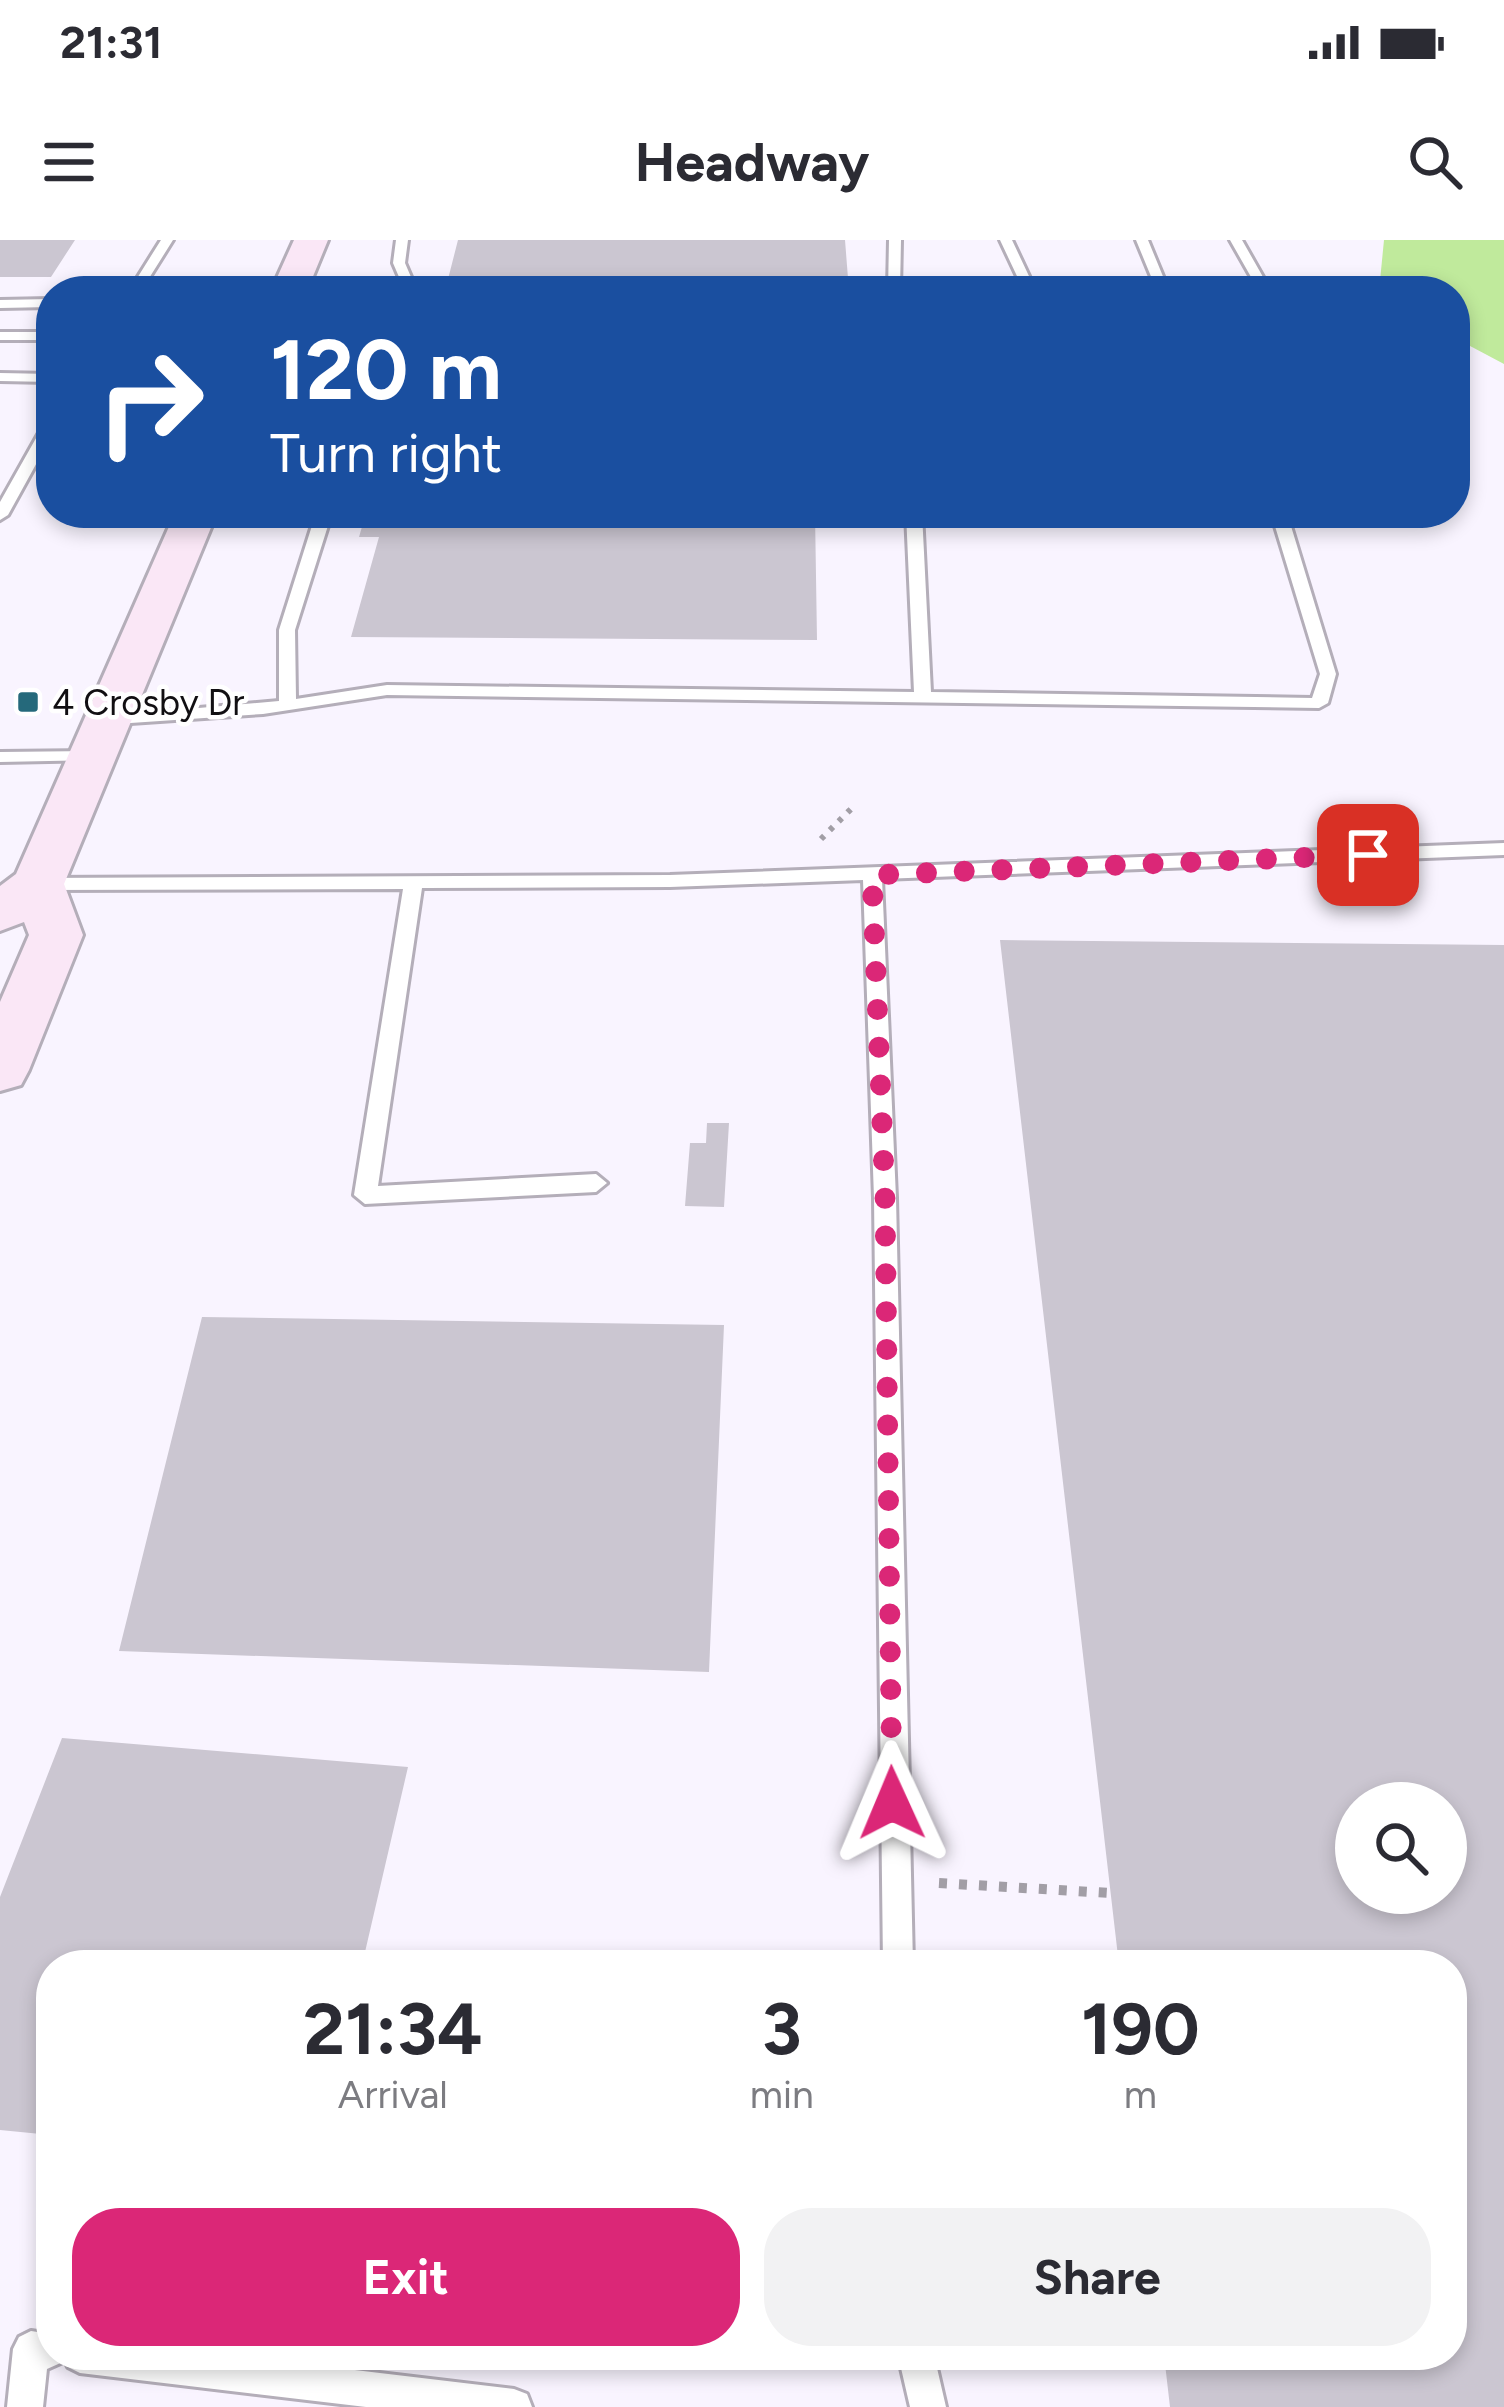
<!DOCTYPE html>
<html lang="en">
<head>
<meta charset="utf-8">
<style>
  :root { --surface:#fff; --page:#f2f2f3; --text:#2b2b33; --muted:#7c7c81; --accent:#db2777 }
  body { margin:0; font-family:Figtree,sans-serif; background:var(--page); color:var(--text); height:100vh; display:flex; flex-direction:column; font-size:45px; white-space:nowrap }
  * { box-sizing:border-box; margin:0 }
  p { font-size:39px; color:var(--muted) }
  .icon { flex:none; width:66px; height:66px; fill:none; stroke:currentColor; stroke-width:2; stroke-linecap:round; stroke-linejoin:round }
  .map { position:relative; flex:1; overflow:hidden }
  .details { position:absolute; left:36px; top:1710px; width:1431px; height:420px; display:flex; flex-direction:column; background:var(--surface); border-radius:48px; box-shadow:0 6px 18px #0003 }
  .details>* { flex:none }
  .guide { position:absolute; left:36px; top:36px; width:1434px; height:252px; border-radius:48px; box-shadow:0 6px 18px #0003; background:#1a4fa0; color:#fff; overflow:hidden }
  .fabs { position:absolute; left:1335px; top:1542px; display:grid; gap:24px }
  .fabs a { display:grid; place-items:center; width:132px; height:132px; border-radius:50%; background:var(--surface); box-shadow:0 6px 18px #0003; font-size:60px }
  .pin { position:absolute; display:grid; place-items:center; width:102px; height:102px; color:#fff; margin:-51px; border-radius:24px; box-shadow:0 6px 18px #0006 }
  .me { position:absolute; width:132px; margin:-66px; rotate:359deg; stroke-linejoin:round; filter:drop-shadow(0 0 9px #0008) }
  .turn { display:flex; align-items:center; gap:42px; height:252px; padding:0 36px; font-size:54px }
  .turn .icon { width:156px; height:156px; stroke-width:2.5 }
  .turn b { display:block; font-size:84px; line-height:102px }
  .eta { display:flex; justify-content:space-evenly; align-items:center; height:204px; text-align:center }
  .eta b { font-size:72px; font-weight:700; line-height:84px }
  .primary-button { display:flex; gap:24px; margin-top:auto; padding:24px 36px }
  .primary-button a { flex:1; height:138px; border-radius:48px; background:var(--accent); color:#fff; font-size:48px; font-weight:700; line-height:138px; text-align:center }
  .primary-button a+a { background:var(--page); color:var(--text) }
  .status { display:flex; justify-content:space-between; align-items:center; height:84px; padding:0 60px; background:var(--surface); direction:ltr }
  .status svg { height:33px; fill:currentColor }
  header { display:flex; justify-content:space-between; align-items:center; height:156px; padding:0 36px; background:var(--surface); font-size:54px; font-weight:700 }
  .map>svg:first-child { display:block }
  .green { fill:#c0ea9c }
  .building { fill:#cbc6d1; fill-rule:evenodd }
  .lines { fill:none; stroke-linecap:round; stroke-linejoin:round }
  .service-casing { stroke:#b4aeb9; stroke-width:6 }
  .secondary-casing { stroke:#b4aeb9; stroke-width:6 }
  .path-far1 { stroke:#a29ea6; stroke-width:6; stroke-dasharray:4.5 8; stroke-linecap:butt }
  .path { stroke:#a29ea6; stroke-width:10; stroke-dasharray:8 12; stroke-linecap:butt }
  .service { fill:#fff; fill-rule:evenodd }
  .secondary { fill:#fae7f6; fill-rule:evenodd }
  .route { stroke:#db2777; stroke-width:21; stroke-dasharray:0 37.8 }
  .poi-dot { fill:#25697b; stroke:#fff; stroke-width:4.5 }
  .labels { text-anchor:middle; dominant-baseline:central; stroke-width:9; stroke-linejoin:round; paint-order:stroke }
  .far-poi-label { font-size:36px; fill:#110f12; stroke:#fff; text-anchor:start }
</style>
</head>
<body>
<div class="status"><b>21:31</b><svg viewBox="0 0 49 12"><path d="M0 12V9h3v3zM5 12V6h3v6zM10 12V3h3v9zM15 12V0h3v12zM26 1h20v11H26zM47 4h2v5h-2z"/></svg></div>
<header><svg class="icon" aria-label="menu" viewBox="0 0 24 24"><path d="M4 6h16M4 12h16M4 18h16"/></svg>Headway<svg class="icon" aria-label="search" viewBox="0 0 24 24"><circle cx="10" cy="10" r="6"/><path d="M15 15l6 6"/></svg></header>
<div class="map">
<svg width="1504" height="2167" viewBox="0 0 1504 2167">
  <rect width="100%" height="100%" fill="#f9f4ff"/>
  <!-- green -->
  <path class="green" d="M1384,0H1504V124L1455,98V51H1379Z"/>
  <!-- building -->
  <path class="building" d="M0,0H75L51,37H0Z
    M458,0H845L849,51L446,47Z
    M366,273H815L817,400L351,397L379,297H359Z
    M1000,700L1504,705V2167H1170L1164,2115H1452V1725H1119ZM1356,1563H1446V1653H1356Z
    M707,883H729L724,967L685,966L690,903H706Z
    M202,1077L724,1085L709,1432L119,1411Z
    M62,1498L408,1527L362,1725H51V1895L0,1890V1657Z"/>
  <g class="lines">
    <!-- service casing -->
    <g class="service-casing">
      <path id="service" d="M161,0H173L141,51H129Z
        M396,0H408L405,23L417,51H405L393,23Z
        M889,0H901L900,51H888Z
        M1000,0H1012L1036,51H1024Z
        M1136,0H1148L1169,51H1157Z
        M1230,0H1242L1271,51H1259Z
        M51,59V67L0,68V60Z
        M0,92H51V100H0Z
        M0,133L51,134V142L0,141Z
        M51,180V197L8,275L0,280V262L44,184Z
        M316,273H332L295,390L296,459L387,445L914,452L906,273H922L931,452L1312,458L1320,434L1271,273H1287L1336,434L1328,463L1319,468L387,455L263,474L101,485L98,481L107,476L279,461V390Z
        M92,511L98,512V520L0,522V512Z
        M1504,603V615L882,639L896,958L913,1725H883L874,958L863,640L670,647L422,648L378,946L596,934L607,943L596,952L365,964L354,955L403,649L38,650L28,644L38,638L670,635Z
        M31,2091L51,2094V2115H228L514,2149L527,2154L532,2167H366L80,2133L68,2127L65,2121L47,2129L43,2167H7L13,2109L19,2097Z
        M898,2115H934L946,2167H910Z"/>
    </g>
    <!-- secondary casing -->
    <g class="secondary-casing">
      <path id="secondary" d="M294,0H328L307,51H271Z
        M175,273H217L64,644L83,695L29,830L21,845L0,851V762L29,695L24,682L0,691V646L16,634Z"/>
    </g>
    <!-- path-far1 -->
    <path class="path-far1" d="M821,599L853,567"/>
    <!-- path -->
    <path class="path" d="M939,1643L1110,1653"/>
    <!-- service -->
    <use href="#service" class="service"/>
    <!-- secondary -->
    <use href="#secondary" class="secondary"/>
  </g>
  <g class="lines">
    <!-- route -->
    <path class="route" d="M892,1563L885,958L872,635L1368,615"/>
  </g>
  <!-- markers -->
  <rect class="poi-dot" x="16" y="450" width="24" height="24" rx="6"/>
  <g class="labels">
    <!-- far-poi labels -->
    <g class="far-poi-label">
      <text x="52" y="462">4 Crosby Dr</text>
    </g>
  </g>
</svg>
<div class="fabs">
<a><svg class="icon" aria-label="search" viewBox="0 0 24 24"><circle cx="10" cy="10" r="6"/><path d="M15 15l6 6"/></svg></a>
</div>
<div class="pin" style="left:1368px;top:615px;background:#d93025"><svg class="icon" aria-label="arrive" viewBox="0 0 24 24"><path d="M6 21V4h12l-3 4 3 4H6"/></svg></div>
<svg class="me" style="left:892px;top:1563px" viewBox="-20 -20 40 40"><path d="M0-17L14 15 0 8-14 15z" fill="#db2777" stroke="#fff" stroke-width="4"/></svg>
<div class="guide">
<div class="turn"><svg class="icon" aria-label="right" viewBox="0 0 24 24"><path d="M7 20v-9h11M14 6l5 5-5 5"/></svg><div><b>120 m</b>Turn right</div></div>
</div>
<section class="details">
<div class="eta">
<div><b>21:34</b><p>Arrival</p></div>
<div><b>3</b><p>min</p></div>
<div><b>190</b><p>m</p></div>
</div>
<div class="primary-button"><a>Exit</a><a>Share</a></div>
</section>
</div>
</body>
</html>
